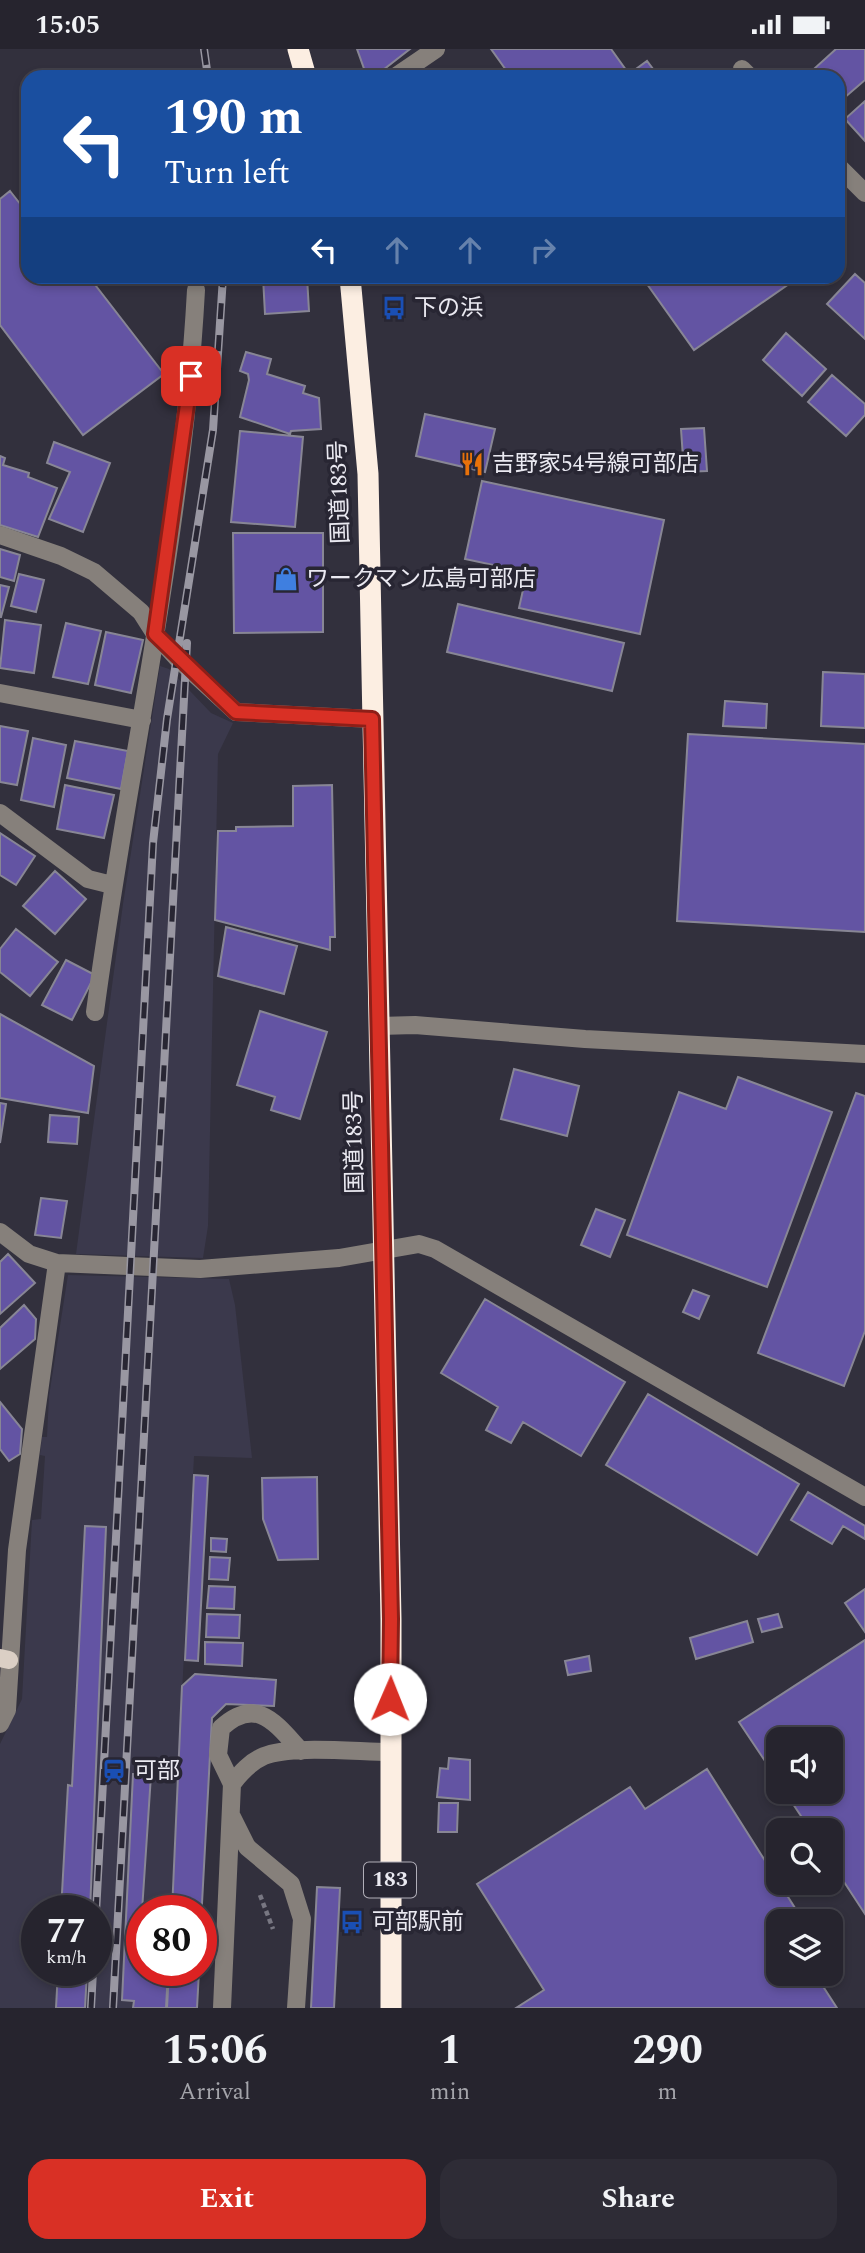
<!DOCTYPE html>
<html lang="en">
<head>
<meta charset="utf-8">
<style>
  :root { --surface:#26242e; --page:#2e2c36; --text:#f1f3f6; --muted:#a4a4aa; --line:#42414a; --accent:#d93025 }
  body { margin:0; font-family:Spectral,"Noto Sans JP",serif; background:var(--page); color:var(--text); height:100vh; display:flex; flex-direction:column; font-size:26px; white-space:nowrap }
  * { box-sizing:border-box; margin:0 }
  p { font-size:23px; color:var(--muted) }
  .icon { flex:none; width:38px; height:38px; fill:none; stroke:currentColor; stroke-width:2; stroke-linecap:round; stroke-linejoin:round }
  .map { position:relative; height:1959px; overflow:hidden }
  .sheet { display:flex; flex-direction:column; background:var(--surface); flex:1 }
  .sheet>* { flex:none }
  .hud { position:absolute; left:21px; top:21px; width:824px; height:214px; border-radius:21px; box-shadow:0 4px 10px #0003,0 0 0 2px var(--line); background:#1a4fa0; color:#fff; overflow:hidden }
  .controls { position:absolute; left:766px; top:1678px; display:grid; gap:14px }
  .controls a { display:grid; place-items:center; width:77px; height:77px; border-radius:14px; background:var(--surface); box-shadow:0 4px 10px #0003,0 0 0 2px var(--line); font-size:35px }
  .speed { position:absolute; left:21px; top:1846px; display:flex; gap:14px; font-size:35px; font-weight:700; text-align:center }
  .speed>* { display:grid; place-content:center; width:91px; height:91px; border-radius:50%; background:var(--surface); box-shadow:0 4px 10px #0003,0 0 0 2px var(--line); line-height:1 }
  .speed small { font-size:18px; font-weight:400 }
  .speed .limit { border:10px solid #d22; background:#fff; color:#111 }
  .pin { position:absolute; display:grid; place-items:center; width:60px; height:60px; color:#fff; margin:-30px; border-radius:14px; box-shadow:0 4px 10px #0006 }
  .me { position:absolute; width:77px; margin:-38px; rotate:1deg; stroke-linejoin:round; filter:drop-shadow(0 0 5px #0008) }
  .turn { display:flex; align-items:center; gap:24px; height:147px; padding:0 28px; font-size:32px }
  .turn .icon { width:91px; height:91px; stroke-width:2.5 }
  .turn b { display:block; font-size:49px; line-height:60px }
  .lanes { display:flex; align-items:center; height:66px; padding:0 28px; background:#0003; justify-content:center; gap:35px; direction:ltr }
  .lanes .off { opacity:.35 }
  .eta { display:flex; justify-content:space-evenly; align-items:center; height:119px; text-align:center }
  .eta b { font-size:42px; font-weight:700; line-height:49px }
  .action { display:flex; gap:14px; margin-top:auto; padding:14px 28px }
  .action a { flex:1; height:80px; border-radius:21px; background:var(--accent); color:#fff; font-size:28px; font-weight:700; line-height:80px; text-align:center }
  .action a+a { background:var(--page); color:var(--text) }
  .status { display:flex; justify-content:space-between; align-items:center; height:49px; padding:0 35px; background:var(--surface); direction:ltr }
  .status svg { height:19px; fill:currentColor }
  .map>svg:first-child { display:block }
  .built { fill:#3b394c; fill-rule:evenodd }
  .building { fill:#6354a3; stroke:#888695; stroke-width:2 }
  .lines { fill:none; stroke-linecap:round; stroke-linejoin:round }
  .path { stroke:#787782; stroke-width:4.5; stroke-dasharray:5 3.5; stroke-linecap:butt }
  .minor { stroke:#86807b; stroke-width:18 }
  .major { stroke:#dbcfc5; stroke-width:18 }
  .highway { stroke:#fceee2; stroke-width:21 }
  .rail-casing { stroke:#9997a2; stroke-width:8 }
  .rail { stroke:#282633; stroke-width:5; stroke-dasharray:16; stroke-linecap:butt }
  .route-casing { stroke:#8d1f18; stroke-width:18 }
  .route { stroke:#d93025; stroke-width:12 }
  .labels { text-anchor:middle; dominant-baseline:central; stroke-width:7; stroke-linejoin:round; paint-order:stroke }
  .shield { fill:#282633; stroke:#b0aeb8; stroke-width:2 }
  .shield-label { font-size:21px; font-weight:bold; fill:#eae9f1 }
  .poi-label { font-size:23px; fill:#eae9f1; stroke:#282633; text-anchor:start }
  .street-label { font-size:23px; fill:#eae9f1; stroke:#282633 }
</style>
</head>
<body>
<div class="status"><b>15:05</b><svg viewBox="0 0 49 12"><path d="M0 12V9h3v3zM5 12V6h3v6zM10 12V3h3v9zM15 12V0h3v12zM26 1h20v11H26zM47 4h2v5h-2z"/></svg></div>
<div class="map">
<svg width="865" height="1959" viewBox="0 0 865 1959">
  <rect width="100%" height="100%" fill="#32303d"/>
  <!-- built -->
  <path class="built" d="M160,617L169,620L211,664L233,674L218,705L208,1177L203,1209L76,1205L123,855Z
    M68,1226L229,1230L235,1256L252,1409L194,1407L171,1862H142V1922H168L166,1959H0V1695L22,1650L32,1471L41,1470L45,1407L40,1406L42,1388H47L49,1347ZM37,1862H96V1922H37Z"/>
  <!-- building -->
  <path class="building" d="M357,0H410L374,28H367Z
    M491,0H611L629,25L647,12L659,28H511Z
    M836,0H865V31L843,50L838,45V28H823L815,19Z
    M865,52V92L845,70Z
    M10,142L28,165V228H89L164,325L83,386L0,276V150Z
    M855,225L865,234V290L827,255Z
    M263,228H307L309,262L265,265Z
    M642,228H799L694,301Z
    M786,284L826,320L802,347L763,311Z
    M246,303L271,310L267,325L305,337L303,344L319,349L321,380L291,382L290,385L240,368L249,331L248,325L240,322Z
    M832,326L865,355V366L846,387L808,353Z
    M425,365L495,380L485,423L416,407Z
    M704,379L707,422L684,423L681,380Z
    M240,382L303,388L295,478L231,473Z
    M54,393L110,414L83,483L49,470L70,423L47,414Z
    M0,407L5,409L3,416L29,424L28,428L57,439L38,488L0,476Z
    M482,432L664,471L640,585L519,559L527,523L465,510Z
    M233,484H323V583L234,584Z
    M0,500L20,506L14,532L0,528Z
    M19,525L44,531L36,563L11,557Z
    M0,536L9,538L1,568H0Z
    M458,555L624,594L612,642L447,603Z
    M5,571L41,576L34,624L0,619Z
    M66,574L101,582L88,635L53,628Z
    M106,583L143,591L131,644L95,636Z
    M823,623L865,625V679L821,677Z
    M725,652L767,655L766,679L723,677Z
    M0,677L28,682L17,736L0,733Z
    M688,685L865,695V883L677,872Z
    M33,689L66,696L54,758L21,751Z
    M75,692L128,702L121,740L67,729Z
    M65,736L114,746L104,789L57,780Z
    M332,736L335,888H330V901L215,871L218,782H236V778L293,777V737Z
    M0,784L35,807L16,836L0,826Z
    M55,822L86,850L55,885L23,857Z
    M226,878L297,897L284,945L218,927Z
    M16,880L58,913L30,947L0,923V900Z
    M66,911L95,926L72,971L42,956Z
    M260,962L327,983L300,1070L271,1061L275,1048L237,1036Z
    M0,965L94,1017L88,1064L0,1049Z
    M514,1020L579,1037L567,1087L501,1070Z
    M738,1028L832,1063L767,1238L627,1186L679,1043L726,1060Z
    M856,1044L865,1047V1282L844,1337L758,1304Z
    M0,1054L6,1055L0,1094Z
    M50,1066L79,1068L77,1095L48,1093Z
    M41,1149L67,1152L61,1189L35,1186Z
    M596,1160L625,1171L610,1208L581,1196Z
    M8,1205L35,1234L0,1265V1213Z
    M693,1241L709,1247L699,1270L683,1263Z
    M485,1250L625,1333L581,1407L523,1373L511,1394L486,1381L498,1358L441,1324Z
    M24,1256L36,1270L35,1290L0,1320V1279Z
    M648,1345L799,1435L757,1506L606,1416Z
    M0,1353L22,1380L20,1405L9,1412L0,1400Z
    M194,1426L208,1427L198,1612L185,1611Z
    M317,1428L318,1510L278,1511L263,1470L262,1429Z
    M808,1443L865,1477V1490L843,1477L832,1495L791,1471Z
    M85,1477L106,1478L90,1862H61L68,1736L72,1737Z
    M211,1489L227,1490L226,1503L211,1502Z
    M210,1508L230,1509L228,1531L209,1530Z
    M209,1537L235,1538L234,1560L207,1559Z
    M865,1540V1583L845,1554Z
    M207,1565L240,1566L239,1589L206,1588Z
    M778,1565L782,1578L762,1583L758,1570Z
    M747,1572L753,1593L696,1610L690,1589Z
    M865,1591V1865L831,1813V1782H811L785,1743H831V1690H779V1733L739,1673Z
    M205,1593L243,1594L242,1617L205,1615Z
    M589,1607L591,1622L568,1626L565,1612Z
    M195,1625L276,1631L274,1657L226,1655L212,1669L201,1873V1862H172L182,1637Z
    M449,1709L470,1711V1751L437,1748L440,1719L448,1720Z
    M707,1720L795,1859L779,1869V1925H815L837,1959H516L544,1941L477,1835L630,1738L645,1760Z
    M133,1725L151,1726L142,1862V1922H168L166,1959H133L134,1952L122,1951Z
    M439,1754H458L457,1783H438Z
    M317,1838L340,1839L334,1959H311Z
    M58,1922H87L85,1959H56Z
    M169,1922H199L197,1959H167Z"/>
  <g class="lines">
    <!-- path -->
    <path class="path" d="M260,1846L273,1880"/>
    <!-- minor -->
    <path class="minor" d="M742,20L750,28
      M395,28L436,0
      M838,117L865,144
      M0,486L61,507L94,523L141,563L155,585L176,608L236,663L372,670
      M0,644L142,671
      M0,764L88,830L112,836
      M95,963C127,722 183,484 196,241
      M379,977L415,976L585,990L865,1005
      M0,1183L29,1205L57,1214L152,1218L200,1220L339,1209L419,1195L435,1200L865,1448
      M0,1675L7,1661L17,1501L57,1214
      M232,1735L218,1706L221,1679C257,1646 276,1675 301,1702
      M232,1768L247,1798L291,1835L302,1870L296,1959
      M222,1959L232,1735C241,1723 250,1713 264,1707C290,1696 358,1703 389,1703"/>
    <!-- major -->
    <path class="major" d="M0,1609L9,1611"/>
    <!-- highway -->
    <path class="highway" d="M298,0L306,28
      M350,228L368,425L391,1570V1959"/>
    <!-- rail casing -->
    <g class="rail-casing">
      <path id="rail" d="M204,0L208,28
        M96,1864L153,794L167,670L213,381L223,228
        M91,1959L93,1922
        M113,1959L187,594"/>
    </g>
    <!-- rail -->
    <use href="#rail" class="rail"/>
  </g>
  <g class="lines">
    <!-- route casing -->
    <g class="route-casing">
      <path id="route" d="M191,327L155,585L236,663L372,670L391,1570L390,1650"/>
    </g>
    <!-- route -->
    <use href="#route" class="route"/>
  </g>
  <!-- icons -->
  <defs>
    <g id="bus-bare" transform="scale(1.89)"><path d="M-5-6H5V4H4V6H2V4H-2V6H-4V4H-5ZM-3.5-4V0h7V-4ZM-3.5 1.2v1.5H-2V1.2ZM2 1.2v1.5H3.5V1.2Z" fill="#1a4fb4" stroke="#282633" stroke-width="2.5" paint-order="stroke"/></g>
    <g id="restaurant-bare" transform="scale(1.89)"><path d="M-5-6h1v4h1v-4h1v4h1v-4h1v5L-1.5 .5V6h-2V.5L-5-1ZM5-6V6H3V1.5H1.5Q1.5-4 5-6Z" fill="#e8710a" stroke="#282633" stroke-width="2.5" paint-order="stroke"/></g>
    <g id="shop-bare" transform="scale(1.89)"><path d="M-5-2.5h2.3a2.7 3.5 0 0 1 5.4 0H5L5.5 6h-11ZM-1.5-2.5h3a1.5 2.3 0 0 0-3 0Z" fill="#3f7fe0" stroke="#282633" stroke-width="2.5" paint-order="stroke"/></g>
    <g id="station-bare" transform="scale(1.89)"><path d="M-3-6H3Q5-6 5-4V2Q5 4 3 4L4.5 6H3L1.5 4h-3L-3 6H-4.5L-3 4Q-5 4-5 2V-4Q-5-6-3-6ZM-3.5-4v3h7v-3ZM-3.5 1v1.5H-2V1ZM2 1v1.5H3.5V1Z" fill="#1a4fb4" stroke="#282633" stroke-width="2.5" paint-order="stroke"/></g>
  </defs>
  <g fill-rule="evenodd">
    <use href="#bus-bare" x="394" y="259"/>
    <use href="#restaurant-bare" x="472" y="415"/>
    <use href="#shop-bare" x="286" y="530"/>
    <use href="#station-bare" x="114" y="1722"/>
    <use href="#bus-bare" x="352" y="1873"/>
  </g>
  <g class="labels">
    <!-- shield labels -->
    <rect class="shield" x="364" y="1813.5" width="52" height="35" rx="5"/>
    <g class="shield-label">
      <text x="390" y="1831">183</text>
    </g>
    <!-- poi labels -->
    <g class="poi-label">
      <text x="414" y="259">下の浜</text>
      <text x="492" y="415">吉野家54号線可部店</text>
      <text x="306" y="530">ワークマン広島可部店</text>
      <text x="134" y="1722">可部</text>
      <text x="372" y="1873">可部駅前</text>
    </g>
    <!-- street labels -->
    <g class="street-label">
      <text transform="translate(340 443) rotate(-92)">国道183号</text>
      <text transform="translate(355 1093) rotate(-91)">国道183号</text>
    </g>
  </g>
</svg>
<div class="controls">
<a><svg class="icon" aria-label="sound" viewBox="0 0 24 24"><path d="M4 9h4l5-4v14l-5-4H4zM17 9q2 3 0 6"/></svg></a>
<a><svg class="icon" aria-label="search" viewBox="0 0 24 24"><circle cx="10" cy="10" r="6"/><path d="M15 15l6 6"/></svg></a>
<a><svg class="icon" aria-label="layers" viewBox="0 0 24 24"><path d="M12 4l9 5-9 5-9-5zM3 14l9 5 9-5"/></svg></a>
</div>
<div class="speed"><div>77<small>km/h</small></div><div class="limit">80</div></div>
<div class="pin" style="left:191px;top:327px;background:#d93025"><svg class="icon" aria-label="arrive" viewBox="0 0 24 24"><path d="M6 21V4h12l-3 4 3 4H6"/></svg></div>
<svg class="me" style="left:390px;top:1650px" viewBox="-20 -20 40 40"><circle r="19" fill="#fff"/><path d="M0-13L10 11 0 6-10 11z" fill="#d93025"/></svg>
<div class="hud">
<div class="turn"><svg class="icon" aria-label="left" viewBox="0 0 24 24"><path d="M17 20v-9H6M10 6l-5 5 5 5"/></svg><div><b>190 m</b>Turn left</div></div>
<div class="lanes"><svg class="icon" aria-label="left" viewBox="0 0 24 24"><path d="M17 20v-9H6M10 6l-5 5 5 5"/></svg><svg class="icon off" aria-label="ahead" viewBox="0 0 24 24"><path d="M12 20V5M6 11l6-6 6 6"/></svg><svg class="icon off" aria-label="ahead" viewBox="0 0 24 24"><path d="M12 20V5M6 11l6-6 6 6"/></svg><svg class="icon off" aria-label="right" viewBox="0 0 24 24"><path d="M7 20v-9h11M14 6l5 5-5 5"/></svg></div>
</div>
</div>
<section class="sheet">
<div class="eta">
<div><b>15:06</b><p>Arrival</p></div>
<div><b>1</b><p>min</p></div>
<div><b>290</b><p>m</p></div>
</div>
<div class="action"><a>Exit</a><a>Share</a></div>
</section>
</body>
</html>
